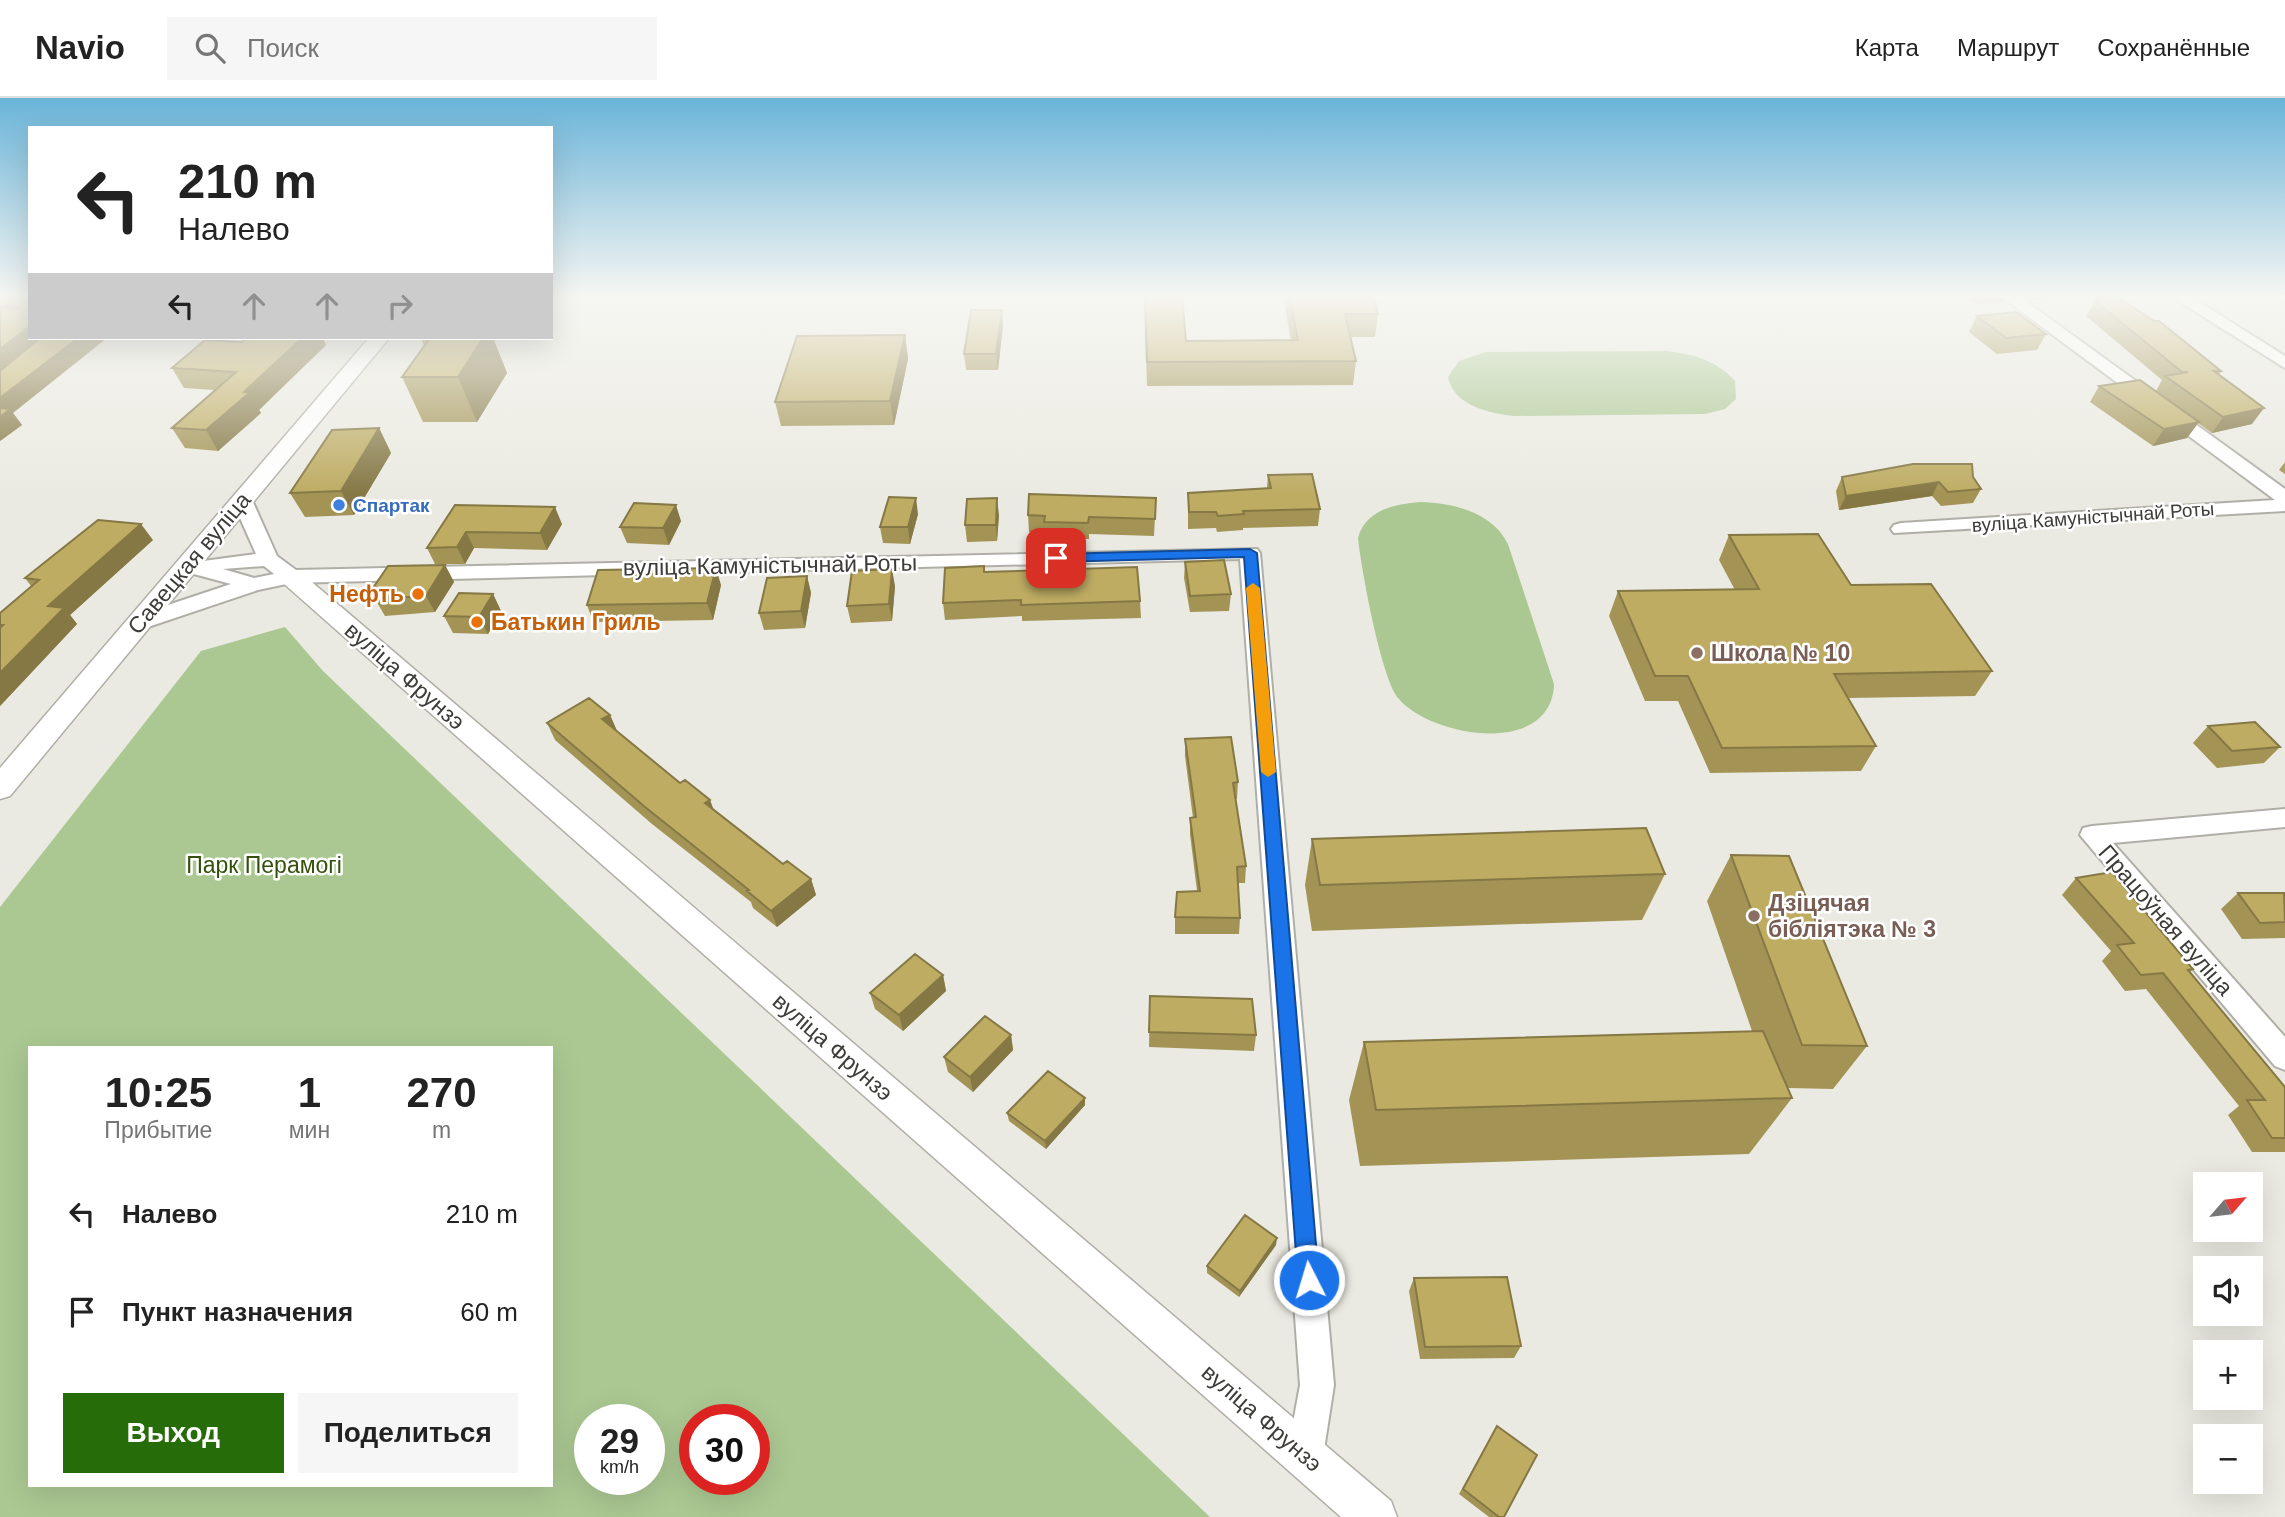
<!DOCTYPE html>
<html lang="ru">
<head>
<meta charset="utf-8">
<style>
  :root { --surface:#fff; --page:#f6f6f6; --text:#222; --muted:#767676; --line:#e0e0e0; --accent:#266d09 }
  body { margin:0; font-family:Arial,sans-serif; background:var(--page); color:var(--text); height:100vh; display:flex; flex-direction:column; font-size:26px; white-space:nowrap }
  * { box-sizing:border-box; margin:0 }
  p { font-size:23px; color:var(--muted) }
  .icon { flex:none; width:38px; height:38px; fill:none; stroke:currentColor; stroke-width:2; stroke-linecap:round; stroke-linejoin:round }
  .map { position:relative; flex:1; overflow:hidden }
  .side { position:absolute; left:28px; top:948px; width:525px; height:441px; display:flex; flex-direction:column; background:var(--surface); border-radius:0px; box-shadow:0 7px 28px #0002 }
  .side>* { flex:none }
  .guide { position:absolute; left:28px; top:28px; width:525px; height:214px; border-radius:0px; box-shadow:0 7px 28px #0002; background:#fff; color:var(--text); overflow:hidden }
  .needle { width:46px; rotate:62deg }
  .fabs { position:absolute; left:2193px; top:1074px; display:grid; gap:14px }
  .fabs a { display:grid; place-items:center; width:70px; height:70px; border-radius:0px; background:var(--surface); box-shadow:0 7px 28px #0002; font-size:35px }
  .speed { position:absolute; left:574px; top:1306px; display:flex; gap:14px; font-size:35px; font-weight:700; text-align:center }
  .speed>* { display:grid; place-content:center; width:91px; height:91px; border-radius:50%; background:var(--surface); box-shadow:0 7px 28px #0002; line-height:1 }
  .speed small { font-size:18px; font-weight:400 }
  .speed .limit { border:10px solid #d22; background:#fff; color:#111 }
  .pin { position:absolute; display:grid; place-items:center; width:60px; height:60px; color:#fff; margin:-30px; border-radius:14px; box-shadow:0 4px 10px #0006 }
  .me { position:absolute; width:77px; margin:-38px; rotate:355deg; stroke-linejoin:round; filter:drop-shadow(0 0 5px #0008) }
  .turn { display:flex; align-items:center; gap:24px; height:147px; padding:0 35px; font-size:32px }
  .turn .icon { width:91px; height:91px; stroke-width:2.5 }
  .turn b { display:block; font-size:49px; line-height:60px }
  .lanes { display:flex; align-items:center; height:66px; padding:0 35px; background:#0003; justify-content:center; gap:35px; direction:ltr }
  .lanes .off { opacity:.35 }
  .eta { display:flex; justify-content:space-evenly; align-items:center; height:119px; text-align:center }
  .eta b { font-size:42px; font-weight:800; line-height:49px }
  .action { display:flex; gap:14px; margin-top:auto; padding:14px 35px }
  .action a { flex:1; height:80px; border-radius:0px; background:var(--accent); color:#fff; font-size:28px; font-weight:800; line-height:80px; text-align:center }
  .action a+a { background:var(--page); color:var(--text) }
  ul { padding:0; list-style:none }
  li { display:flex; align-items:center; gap:21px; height:98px; padding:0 35px }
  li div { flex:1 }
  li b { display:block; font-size:26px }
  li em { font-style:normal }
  header { display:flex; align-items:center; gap:42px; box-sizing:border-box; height:98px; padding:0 35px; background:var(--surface); border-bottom:2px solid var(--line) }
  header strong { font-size:33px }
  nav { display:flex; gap:38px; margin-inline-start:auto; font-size:24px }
  .search { width:490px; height:63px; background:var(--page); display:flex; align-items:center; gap:18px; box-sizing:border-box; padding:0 24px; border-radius:0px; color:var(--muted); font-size:26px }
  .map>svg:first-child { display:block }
  .green { fill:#abc892; fill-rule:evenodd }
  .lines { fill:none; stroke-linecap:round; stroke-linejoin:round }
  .minor-casing { stroke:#b0afa7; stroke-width:4 }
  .tertiary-casing { stroke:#b0afa7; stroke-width:3 }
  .minor { fill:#fff; fill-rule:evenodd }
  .tertiary { fill:#fff; fill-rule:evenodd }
  .wall { fill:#a39455 }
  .shaded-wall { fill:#857845 }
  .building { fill:#beac63; stroke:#857845; stroke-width:2 }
  .route { fill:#1a73e8; stroke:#114b97; stroke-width:2 }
  .slow { fill:#f59e0b }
  .shop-dot { fill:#3f7fe0; stroke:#fff; stroke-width:2.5 }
  .food-dot { fill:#e8710a; stroke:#fff; stroke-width:2.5 }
  .education-dot { fill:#8d6e63; stroke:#fff; stroke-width:2.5 }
  .labels { text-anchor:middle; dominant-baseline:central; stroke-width:5; stroke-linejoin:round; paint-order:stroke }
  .far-shop-label { font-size:19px; font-weight:bold; fill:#366cbe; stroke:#fff; text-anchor:start }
  .far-street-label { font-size:19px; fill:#3d3c39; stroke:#fff }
  .street-label { font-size:23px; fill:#3d3c39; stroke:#fff }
  .food-label { font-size:23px; font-weight:bold; fill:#c56008; stroke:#fff; text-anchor:end }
  .education-label { font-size:23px; font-weight:bold; fill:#785e54; stroke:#fff; text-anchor:start }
  .park-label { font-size:23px; fill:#33510b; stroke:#fff }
</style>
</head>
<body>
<header>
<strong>Navio</strong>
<div class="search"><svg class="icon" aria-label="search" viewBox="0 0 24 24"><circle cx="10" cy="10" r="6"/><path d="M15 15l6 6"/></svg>Поиск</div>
<nav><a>Карта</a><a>Маршрут</a><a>Сохранённые</a></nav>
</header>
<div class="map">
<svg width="2285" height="1419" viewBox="0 0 2285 1419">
  <rect width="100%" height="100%" fill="#ebeae2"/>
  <!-- green -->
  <path class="green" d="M1666,253C1691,256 1717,262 1735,283L1736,301L1725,311L1705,316L1514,318C1489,315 1454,308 1448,279L1459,263L1486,254Z
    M1420,404C1454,405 1492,414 1508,446L1554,586C1552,659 1431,640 1398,600C1381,579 1361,470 1358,440C1365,412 1395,406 1420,404Z
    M285,529L323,573L1210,1419H0V809L201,553ZM30,950H551V1388H30ZM590,1321H649V1381H590ZM695,1321H754V1381H695Z"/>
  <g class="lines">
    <!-- minor casing -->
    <g class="minor-casing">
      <path id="minor" d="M1999,197H2017L2285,391V413L1894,435L1891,431L1894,427L1901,425L2275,402Z
        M2169,197H2188L2285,258V270Z
        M242,396L252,402L277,458L296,472L1257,451L1260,455L1334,1287L1323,1358L1318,1371L1305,1376L1292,1371L1287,1358L1300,1287L1240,461L291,485L258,492L148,529H132L129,524L132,519L231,486L179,472L176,468L186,462L196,464L256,456L232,402ZM264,468L274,476L254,480L223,471Z
        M2285,711V729L2113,745L2285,939V972L2275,968L2080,737L2083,730L2092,728Z"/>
    </g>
    <!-- tertiary casing -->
    <g class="tertiary-casing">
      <path id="tertiary" d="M369,240H389L10,698L0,701V670Z
        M291,471L300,474L1391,1403L1397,1419H1341L282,484L279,479L282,474Z"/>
    </g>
    <!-- minor -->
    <use href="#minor" class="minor"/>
    <!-- tertiary -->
    <use href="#tertiary" class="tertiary"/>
  </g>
  <!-- wall -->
  <path class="wall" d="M0,197H30L13,315L22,327L0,343Z
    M1144,197H1182L1186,243L1291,242L1284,204L1285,197H1373L1378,216L1375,239H1351L1356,263L1353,287L1147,288Z
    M1966,197H2007L2004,204L1976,206Z
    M2021,197H2083V198L2028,202Z
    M2095,203L2221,273L2219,277L2252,326L2212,335L2198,325L2187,340L2153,348L2090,304L2099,288L2156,293L2162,282L2086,218Z
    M1977,218L2046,236L2037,252L1997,256L1969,234Z
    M1003,227L998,272H966L964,256Z
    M905,237L908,261L894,327L781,328L775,304Z
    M421,240H493L507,275L477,324H423L402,279L424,248Z
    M323,241L326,247L259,312L261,315L218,353L185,350L172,330L215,292L184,290L172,270L242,244Z
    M379,330L391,355L354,417L305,419L290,395Z
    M2285,364V376L2279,372Z
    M1268,377L1320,411L1318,428L1243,430V432L1217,434L1216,430L1188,431V395L1267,390Z
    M1842,379H1973L1981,391L1973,405L1941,408L1932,398L1839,412L1836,393Z
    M1156,400L1154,438L1089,436V441L1045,440L1044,434H1029L1028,417Z
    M455,407L562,426L547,452L474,450L465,466H435L427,450Z
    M918,416L910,446L883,445L880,429Z
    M999,417L997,443L967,444L965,427Z
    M681,423L669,447L627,445L620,429Z
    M1729,437L1851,487L1992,573L1975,598L1848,600L1876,648L1861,673L1710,675L1678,603H1645L1609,518L1618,493L1735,492L1719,462Z
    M153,442L70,517L77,526L0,608V515L31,488L25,480Z
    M1185,464L1231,496L1229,513L1190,514L1184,480Z
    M445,467L454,484L435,514L385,518L375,501L377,498L373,490Z
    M985,474L1140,503L1141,520L1022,523V518L945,522L943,505Z
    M807,478L811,495L805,530L764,532L759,515Z
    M721,487L713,522L593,524L587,507Z
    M895,488L892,523L851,525L847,508Z
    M493,496L501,513L488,536L453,535L444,518Z
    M610,617L617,633L680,685L710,702L713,711L783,766L811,781L816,797L777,829L753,810L751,804L652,726L555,642L547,625Z
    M2208,628L2280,649L2264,665L2217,670L2193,645Z
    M1185,641L1238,684L1237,701H1236L1246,768L1245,785H1238L1240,820L1239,836H1175V819L1197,793L1190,736V720H1193L1185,658Z
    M1312,741L1665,776L1642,822L1312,833L1305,787Z
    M1731,757L1867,948L1833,991L1788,990L1792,1000L1749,1056L1360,1068L1349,1002L1364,944L1752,933L1707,803Z
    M2076,780L2193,871L2190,874L2285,989V1054H2252L2228,1017L2239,1008L2146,891L2125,893L2102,863L2111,853L2062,797Z
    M2238,795L2285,796V840L2242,841L2221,811Z
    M943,877L946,893L903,933L875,911L870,895Z
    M1150,898L1256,937L1254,953L1149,949Z
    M1011,937L1013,952L973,994L948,974L944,959Z
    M1085,1000V1007L1046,1051L1009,1023L1007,1015Z
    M1276,1147L1239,1199L1207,1175V1168Z
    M1414,1180L1521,1248L1514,1260L1420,1261L1409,1193Z
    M1497,1328L1504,1419H1489L1459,1396Z"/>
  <!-- shaded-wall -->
  <path class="shaded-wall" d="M1002,212L1003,227L998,272L996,256Z
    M30,228V240H44L0,275V251Z
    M905,237L908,261L894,327L890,303Z
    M78,240H107L13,315L22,327L0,343V300Z
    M302,240H324L323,241L326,247L259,312L261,315L218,353L206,332Z
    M483,240H493L507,275L477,324L458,279Z
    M2264,310L2252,326L2212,335L2223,319Z
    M2199,324L2187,340L2153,348L2164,331Z
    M379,330L391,355L354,417L341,393Z
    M1939,384L1932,398L1839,412L1846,398Z
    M916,400L918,416L910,446L908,429Z
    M997,400L999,417L997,443L996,427Z
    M676,407L681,423L669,447L663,430Z
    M555,409L562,426L547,452L540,435Z
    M141,426L153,442L70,517L77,526L0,608V575L48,508Z
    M466,434L474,450L465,466L457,449Z
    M445,467L454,484L435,514L426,498Z
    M716,470L721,487L713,522L707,505Z
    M892,471L895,488L892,523L889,506Z
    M807,478L811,495L805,530L801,513Z
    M493,496L501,513L488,536L479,519Z
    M610,617L617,633L602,621Z
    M710,702L716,718L705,705Z
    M811,781L816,797L777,829L771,813Z
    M943,877L946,893L903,933L899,917Z
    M1011,937L1013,952L973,994L970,979Z
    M1085,1000V1007L1046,1051L1045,1043Z
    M1277,1140L1276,1147L1239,1199L1240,1193Z"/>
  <!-- building -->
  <path class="building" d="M20,197H30V228L0,251V209L20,210L22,207Z
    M1145,197H1182L1186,243L1298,242L1289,197H1373L1378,216H1345L1356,263L1147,264Z
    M2099,197H2114L2154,223H2159L2221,273H2214L2264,310L2223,319L2165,278L2188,274H2182L2095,203Z
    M971,212H1002L996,256H964Z
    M2016,214L2046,236L2006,240L1977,218Z
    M905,237L890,303L775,304L797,238Z
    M40,240H78L0,300V273Z
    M246,240H302L244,294L249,295L206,332L172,330L236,274L172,270L205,242L242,244Z
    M430,240H483L458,279H402Z
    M2140,282L2199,324L2164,331L2099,288Z
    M0,310L10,311L0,319Z
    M379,330L341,393L290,395L332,332Z
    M1913,366H1972L1973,379L1981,391L1948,394L1939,384L1846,398L1842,379Z
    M1312,376L1320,411L1243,413L1244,416L1218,418L1216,414H1189L1188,395L1271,390L1268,377Z
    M1029,396L1156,400L1155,421L1089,419L1088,425L1044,424L1045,418L1028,417Z
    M889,399L916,400L908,429H880Z
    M997,400L996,427H965L967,401Z
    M634,405L676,407L663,430L620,429Z
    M455,407L555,409L540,435L466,434L457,449L427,450Z
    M98,422L141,426L48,508L64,510L0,575V530L3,527H0V515L39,482L25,480Z
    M1818,436L1851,487L1931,486L1992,573L1834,576L1876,648L1722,650L1688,578H1655L1618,493L1759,491L1729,437Z
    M1224,462L1231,496L1190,498L1185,464Z
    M445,467L426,498L375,501L382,490H373L388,468Z
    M984,468V474L1137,469L1140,503L1021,507V502L943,505L945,470Z
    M716,470L707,505L587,507L598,472Z
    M892,471L889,506L847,508L852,473Z
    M807,478L801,513L759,515L767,480Z
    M459,495L493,496L479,519L444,518Z
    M589,600L610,617L602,621L680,685L685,682L710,702L705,705L783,766L787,763L811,781L771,813L747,793L749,792L645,709L547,625Z
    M2255,624L2280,649L2232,653L2208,628Z
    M1231,639L1238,684L1233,685L1246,768L1237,769L1240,820L1175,819L1177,794L1200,793L1190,720L1196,719L1185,641Z
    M1646,730L1665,776L1320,787L1312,741Z
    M1731,757L1789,758L1867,948L1802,947Z
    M2112,774L2193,871L2188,872L2285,989V1040H2272L2247,1002H2265L2163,875L2141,877L2117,847L2134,845L2076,780Z
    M2238,795H2284L2285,824L2260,825Z
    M915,856L943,877L899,917L870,895Z
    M1150,898L1252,901L1256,937L1149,934Z
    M985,918L1011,937L970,979L944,959Z
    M1763,933L1792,1000L1376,1012L1364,944Z
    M1048,973L1085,1000L1045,1043L1007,1015Z
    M1245,1117L1277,1140L1240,1193L1207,1168Z
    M1507,1179L1521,1248L1425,1249L1414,1180Z
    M1497,1328L1537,1357L1504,1419H1499L1463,1391Z"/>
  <!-- sky -->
  <linearGradient id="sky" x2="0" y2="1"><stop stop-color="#6ab4d9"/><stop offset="0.5" stop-color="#f6f6f2"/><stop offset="1" stop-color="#f6f6f2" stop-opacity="0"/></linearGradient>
  <rect width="2285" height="396" fill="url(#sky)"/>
  <!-- route -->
  <path class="route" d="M1250,451L1257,455L1319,1182L1316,1190L1309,1193L1301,1190L1298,1182L1244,459L1056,464L1049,460L1056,456Z"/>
  <!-- slow -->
  <path class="slow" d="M1253,485L1260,490L1276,674L1268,679L1261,674L1246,490Z"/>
  <!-- markers -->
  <circle class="shop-dot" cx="339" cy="407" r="7"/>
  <g class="food-dot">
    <circle cx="418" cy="496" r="7"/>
    <circle cx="477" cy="524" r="7"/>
  </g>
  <g class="education-dot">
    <circle cx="1697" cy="555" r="7"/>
    <circle cx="1754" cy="818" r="7"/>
  </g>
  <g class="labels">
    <!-- far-shop labels -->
    <g class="far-shop-label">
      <text x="353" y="407">Спартак</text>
    </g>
    <!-- far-street labels -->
    <g class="far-street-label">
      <text transform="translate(2093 419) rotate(-4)">вуліца Камуністычнай Роты</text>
    </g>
    <!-- street labels -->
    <g class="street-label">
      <text transform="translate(189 465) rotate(-50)">Савецкая вуліца</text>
      <text transform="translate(770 467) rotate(-1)">вуліца Камуністычнай Роты</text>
      <text transform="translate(405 578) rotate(41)">вуліца Фрунзэ</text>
      <text transform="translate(2166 822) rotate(49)">Працоўная вуліца</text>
      <text transform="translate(833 949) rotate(41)">вуліца Фрунзэ</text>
      <text transform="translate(1262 1320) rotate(41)">вуліца Фрунзэ</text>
    </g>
    <!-- food labels -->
    <g class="food-label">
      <text x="404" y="496">Нефть</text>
      <text x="491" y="524" text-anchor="start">Батькин Гриль</text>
    </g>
    <!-- education labels -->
    <g class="education-label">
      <text x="1711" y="555">Школа № 10</text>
      <text x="1768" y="805">Дзіцячая<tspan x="1768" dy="26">бібліятэка № 3</tspan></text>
    </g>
    <!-- park labels -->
    <g class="park-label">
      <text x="264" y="767">Парк Перамогі</text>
    </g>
  </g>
</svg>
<div class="fabs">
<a><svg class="needle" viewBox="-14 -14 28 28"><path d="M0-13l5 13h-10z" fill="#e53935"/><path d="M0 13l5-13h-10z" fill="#767676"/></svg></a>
<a><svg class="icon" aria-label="sound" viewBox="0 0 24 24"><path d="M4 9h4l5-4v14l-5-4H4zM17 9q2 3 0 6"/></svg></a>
<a>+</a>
<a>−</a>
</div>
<div class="speed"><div>29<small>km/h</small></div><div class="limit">30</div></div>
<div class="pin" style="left:1056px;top:460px;background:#d93025"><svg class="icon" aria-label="arrive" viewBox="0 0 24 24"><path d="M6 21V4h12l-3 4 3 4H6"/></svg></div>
<svg class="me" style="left:1309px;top:1182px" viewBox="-20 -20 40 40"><circle r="17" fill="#1a73e8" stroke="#fff" stroke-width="3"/><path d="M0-11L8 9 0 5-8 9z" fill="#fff"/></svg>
<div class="guide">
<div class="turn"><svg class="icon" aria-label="left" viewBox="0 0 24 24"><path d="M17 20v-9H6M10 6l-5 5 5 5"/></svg><div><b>210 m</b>Налево</div></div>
<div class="lanes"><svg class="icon" aria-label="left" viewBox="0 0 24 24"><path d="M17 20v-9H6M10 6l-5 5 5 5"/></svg><svg class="icon off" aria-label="ahead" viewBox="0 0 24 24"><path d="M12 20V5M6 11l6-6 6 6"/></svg><svg class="icon off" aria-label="ahead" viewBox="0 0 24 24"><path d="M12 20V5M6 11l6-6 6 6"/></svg><svg class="icon off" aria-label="right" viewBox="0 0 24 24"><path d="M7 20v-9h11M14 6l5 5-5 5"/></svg></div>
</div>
<section class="side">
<div class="eta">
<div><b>10:25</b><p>Прибытие</p></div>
<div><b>1</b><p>мин</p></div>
<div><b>270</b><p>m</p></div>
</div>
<ul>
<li><svg class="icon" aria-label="left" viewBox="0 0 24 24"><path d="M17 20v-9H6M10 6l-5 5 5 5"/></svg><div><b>Налево</b></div><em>210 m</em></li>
<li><svg class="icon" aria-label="arrive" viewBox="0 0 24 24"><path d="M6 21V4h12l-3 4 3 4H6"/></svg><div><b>Пункт назначения</b></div><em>60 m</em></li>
</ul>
<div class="action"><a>Выход</a><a>Поделиться</a></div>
</section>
</div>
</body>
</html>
